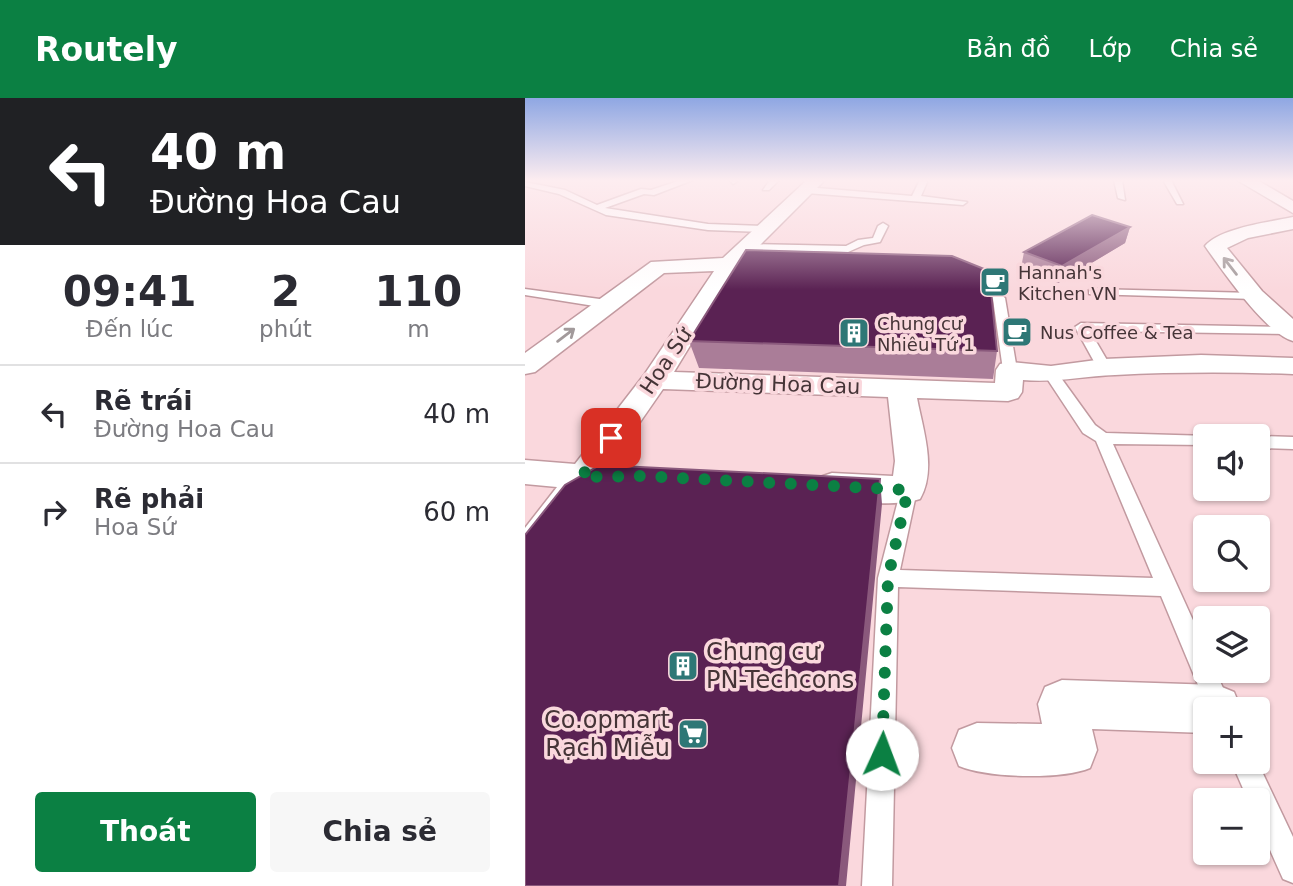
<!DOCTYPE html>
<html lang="vi">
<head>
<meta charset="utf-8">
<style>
  :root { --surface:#fff; --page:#f7f7f7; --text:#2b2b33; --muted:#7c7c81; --line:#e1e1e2; --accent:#0b8043 }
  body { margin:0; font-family:"DejaVu Sans",sans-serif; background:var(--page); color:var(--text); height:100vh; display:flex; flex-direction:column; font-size:26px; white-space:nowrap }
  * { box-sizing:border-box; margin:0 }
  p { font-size:23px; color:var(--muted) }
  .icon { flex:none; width:38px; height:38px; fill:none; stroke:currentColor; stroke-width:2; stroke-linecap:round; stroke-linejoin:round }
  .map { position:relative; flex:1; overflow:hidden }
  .drawer { display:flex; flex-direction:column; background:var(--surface); width:525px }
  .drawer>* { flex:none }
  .guide { background:#202124; color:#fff; overflow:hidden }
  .tools { position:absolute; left:668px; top:326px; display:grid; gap:14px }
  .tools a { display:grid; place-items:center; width:77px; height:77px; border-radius:7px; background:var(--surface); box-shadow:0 2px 5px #0004; font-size:35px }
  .pin { position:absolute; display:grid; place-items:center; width:60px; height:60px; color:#fff; margin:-30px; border-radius:14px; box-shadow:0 4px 10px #0006 }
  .me { position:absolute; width:77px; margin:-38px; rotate:2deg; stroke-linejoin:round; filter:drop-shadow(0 0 5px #0008) }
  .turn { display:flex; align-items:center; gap:24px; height:147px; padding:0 35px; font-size:32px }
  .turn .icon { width:91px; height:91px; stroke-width:2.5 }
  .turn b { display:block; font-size:49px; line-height:60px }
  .eta { display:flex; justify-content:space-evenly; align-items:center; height:119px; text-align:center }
  .eta b { font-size:42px; font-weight:600; line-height:49px }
  .button { display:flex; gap:14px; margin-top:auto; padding:14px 35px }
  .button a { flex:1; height:80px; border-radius:7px; background:var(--accent); color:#fff; font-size:28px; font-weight:600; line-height:80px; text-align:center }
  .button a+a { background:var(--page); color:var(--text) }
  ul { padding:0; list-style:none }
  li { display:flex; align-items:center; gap:21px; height:98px; padding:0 35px; border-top:2px solid var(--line) }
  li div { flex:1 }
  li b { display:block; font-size:26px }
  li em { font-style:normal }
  header { display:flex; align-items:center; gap:42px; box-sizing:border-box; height:98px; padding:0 35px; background:var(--accent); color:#fff }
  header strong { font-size:33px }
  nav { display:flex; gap:38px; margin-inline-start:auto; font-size:24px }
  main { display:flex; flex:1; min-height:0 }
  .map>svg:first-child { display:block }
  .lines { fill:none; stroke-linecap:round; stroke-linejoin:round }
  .service-casing { stroke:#c29aa0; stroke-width:3 }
  .minor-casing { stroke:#c29aa0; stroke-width:3 }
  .service { fill:#fff; fill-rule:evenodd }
  .minor { fill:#fff; fill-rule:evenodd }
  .wall { fill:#aa7d98 }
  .shaded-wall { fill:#8a597c }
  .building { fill:#5a2253; stroke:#8a597c; stroke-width:2 }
  .oneway { stroke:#a29a9b }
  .route { stroke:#0b8043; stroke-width:12; stroke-dasharray:0 21.6 }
  .labels { text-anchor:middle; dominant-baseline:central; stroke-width:7; stroke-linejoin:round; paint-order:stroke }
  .far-poi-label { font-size:18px; fill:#453437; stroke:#fad8dd; text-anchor:start }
  .street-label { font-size:21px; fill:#453437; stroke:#fad8dd }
  .near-poi-label { font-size:24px; fill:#453437; stroke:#fad8dd; text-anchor:start }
</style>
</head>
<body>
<header>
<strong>Routely</strong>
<nav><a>Bản đồ</a><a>Lớp</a><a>Chia sẻ</a></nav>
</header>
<main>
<section class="drawer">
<div class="guide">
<div class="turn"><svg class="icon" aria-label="left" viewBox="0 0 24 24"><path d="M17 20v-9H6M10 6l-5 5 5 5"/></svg><div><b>40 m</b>Đường Hoa Cau</div></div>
</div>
<div class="eta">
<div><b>09:41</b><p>Đến lúc</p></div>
<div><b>2</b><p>phút</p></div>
<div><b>110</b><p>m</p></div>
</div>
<ul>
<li><svg class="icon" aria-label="left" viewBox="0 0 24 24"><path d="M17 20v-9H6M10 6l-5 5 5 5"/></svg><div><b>Rẽ trái</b><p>Đường Hoa Cau</p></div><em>40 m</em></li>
<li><svg class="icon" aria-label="right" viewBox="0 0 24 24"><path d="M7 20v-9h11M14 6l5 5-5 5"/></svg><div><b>Rẽ phải</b><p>Hoa Sứ</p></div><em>60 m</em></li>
</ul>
<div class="button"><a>Thoát</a><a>Chia sẻ</a></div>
</section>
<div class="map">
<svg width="768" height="788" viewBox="0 0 768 788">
  <rect width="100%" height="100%" fill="#fad8dd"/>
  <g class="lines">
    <!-- service casing -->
    <g class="service-casing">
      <path id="service" d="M156,82H168L129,97L119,96L80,110L183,126L238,128L243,131L238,134L183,132L81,117L34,96L0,88V84L40,92L72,107L116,91L126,92Z
        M205,82H214L208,86Z
        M245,82H254L244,92H238Z
        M395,82H403L396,98L442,104L438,107L281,95L277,92L281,89L387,98Z
        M589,82H597L600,102L593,100Z
        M638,82H646L658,106H652Z
        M358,125L363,128L355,144L339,147L323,154L219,152L214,149L219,146L321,148L333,142L348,140L353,128Z
        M445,178H453L480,200L492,272L490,275H480L478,272L468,201L445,182Z
        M0,191L82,202L88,206L82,210L0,197Z
        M568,191L729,195L735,198L729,201L564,196V192Z
        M556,225L765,229L768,230V236L565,233L586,269L579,273L572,269L550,229Z
        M526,272L531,273L570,327L581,335L685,338H681V347L588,346L681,551V572H690L706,608L705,611H683L636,498L373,489L367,788H337L353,480L377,387H389L392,392L375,472L628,480L571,343L558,335L519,276Z
        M733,338L768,339V351L733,350Z
        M706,663H732L768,739V785L758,781L733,725V702H723Z"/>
    </g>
    <!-- minor casing -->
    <g class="minor-casing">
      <path id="minor" d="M282,82H300L213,169L149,274L470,285L471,272L475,266L485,264L526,268L579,261L676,257L768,260V276C708,274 649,274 590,277C558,278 530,285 498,282L497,294L493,300L483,303L392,300C398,332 412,371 395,401C371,409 319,405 295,397L290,388L295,379L307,375L368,378L370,363L363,299L138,291L86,366L113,370L118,379L113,388L101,392H68L14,471L0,475V430L32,389L0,386V362L50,366L119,277L189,173L139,175L10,274L0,276V255L126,164L198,160Z
        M712,82H732L768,103V115Z
        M768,119V131L723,140L702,150L737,193L768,221V243C741,236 697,172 680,148C695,130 745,124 768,119Z
        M537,582L692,587L709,594L716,611H681V635L567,631L572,652L565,670C536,682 463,680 434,668L427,650L434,632L452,625L517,626L513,606L520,589Z"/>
    </g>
    <!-- service -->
    <use href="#service" class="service"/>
    <!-- minor -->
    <use href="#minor" class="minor"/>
  </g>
  <!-- wall -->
  <path class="wall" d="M605,129L600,145L533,185L496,170L499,154Z
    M164,243L472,253L468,281L174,270Z"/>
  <!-- shaded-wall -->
  <path class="shaded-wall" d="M605,129L600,145L533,185L537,168Z
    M355,381L357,406L321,788H314Z"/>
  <!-- building -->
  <path class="building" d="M567,117L605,129L537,168L499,154Z
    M221,152L427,158L464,173L472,253L164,243Z
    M75,367L355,381L314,788H0V437L40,387Z"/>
  <!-- one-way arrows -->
  <defs><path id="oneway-shaft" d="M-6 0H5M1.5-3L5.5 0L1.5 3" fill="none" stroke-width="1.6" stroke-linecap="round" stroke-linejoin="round" transform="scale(1.75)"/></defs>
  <g class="oneway">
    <use href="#oneway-shaft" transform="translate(705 168) rotate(-128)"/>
    <use href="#oneway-shaft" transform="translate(41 237) rotate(-37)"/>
  </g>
  <!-- sky -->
  <linearGradient id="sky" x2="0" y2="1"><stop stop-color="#8fa7e3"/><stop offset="0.43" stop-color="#fdedf0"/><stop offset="1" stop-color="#fdedf0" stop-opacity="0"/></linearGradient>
  <rect width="768" height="192" fill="url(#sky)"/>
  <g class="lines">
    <!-- route -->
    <path class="route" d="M86,340L56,379L117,378L383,392L363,480L357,656"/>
  </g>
  <!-- icons -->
  <defs>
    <g id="cafe-square" transform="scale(1.575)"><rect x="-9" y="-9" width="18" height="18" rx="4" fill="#2e7776" stroke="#fad8dd"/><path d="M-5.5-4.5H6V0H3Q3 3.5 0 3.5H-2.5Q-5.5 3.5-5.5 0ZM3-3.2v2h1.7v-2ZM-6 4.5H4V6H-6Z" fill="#fff"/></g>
    <g id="building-square" transform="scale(1.575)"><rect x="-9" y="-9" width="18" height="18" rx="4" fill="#2e7776" stroke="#fad8dd"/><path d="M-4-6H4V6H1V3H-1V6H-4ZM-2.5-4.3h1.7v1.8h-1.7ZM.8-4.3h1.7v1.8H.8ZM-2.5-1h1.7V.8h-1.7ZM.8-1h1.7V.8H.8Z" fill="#fff"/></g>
    <g id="supermarket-square" transform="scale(1.575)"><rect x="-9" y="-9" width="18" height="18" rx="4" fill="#2e7776" stroke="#fad8dd"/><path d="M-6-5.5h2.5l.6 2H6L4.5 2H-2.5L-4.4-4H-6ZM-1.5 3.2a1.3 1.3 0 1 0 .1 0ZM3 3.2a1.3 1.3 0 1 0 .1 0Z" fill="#fff"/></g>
  </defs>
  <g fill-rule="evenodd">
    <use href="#cafe-square" x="470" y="184"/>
    <use href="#cafe-square" x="492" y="234"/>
    <use href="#building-square" x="329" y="235"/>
    <use href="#building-square" x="158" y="568"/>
    <use href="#supermarket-square" x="168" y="636"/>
  </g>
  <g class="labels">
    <!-- far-poi labels -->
    <g class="far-poi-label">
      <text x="493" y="174">Hannah's<tspan x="493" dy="21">Kitchen VN</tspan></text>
      <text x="352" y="225">Chung cư<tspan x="352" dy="21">Nhiêu Tứ 1</tspan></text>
      <text x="515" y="234">Nus Coffee &amp; Tea</text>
    </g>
    <!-- street labels -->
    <g class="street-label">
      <text transform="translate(141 263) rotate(-56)">Hoa Sứ</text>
      <text transform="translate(253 286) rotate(2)">Đường Hoa Cau</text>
    </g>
    <!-- near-poi labels -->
    <g class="near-poi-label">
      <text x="181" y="554">Chung cư<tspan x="181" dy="28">PN-Techcons</tspan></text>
      <text x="145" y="622" text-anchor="end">Co.opmart<tspan x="145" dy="28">Rạch Miễu</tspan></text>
    </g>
  </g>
</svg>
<div class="tools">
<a><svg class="icon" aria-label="sound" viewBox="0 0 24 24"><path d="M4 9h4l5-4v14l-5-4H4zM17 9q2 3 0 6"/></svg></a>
<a><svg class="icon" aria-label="search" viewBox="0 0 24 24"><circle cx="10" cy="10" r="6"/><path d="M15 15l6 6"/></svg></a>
<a><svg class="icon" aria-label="layers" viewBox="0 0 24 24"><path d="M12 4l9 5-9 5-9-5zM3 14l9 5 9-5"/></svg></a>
<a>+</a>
<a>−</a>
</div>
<div class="pin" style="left:86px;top:340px;background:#d93025"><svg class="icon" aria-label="arrive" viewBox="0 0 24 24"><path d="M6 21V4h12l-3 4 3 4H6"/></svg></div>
<svg class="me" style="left:357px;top:656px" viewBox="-20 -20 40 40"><circle r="19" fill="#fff"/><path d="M0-13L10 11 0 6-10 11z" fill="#0b8043"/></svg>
</div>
</main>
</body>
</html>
